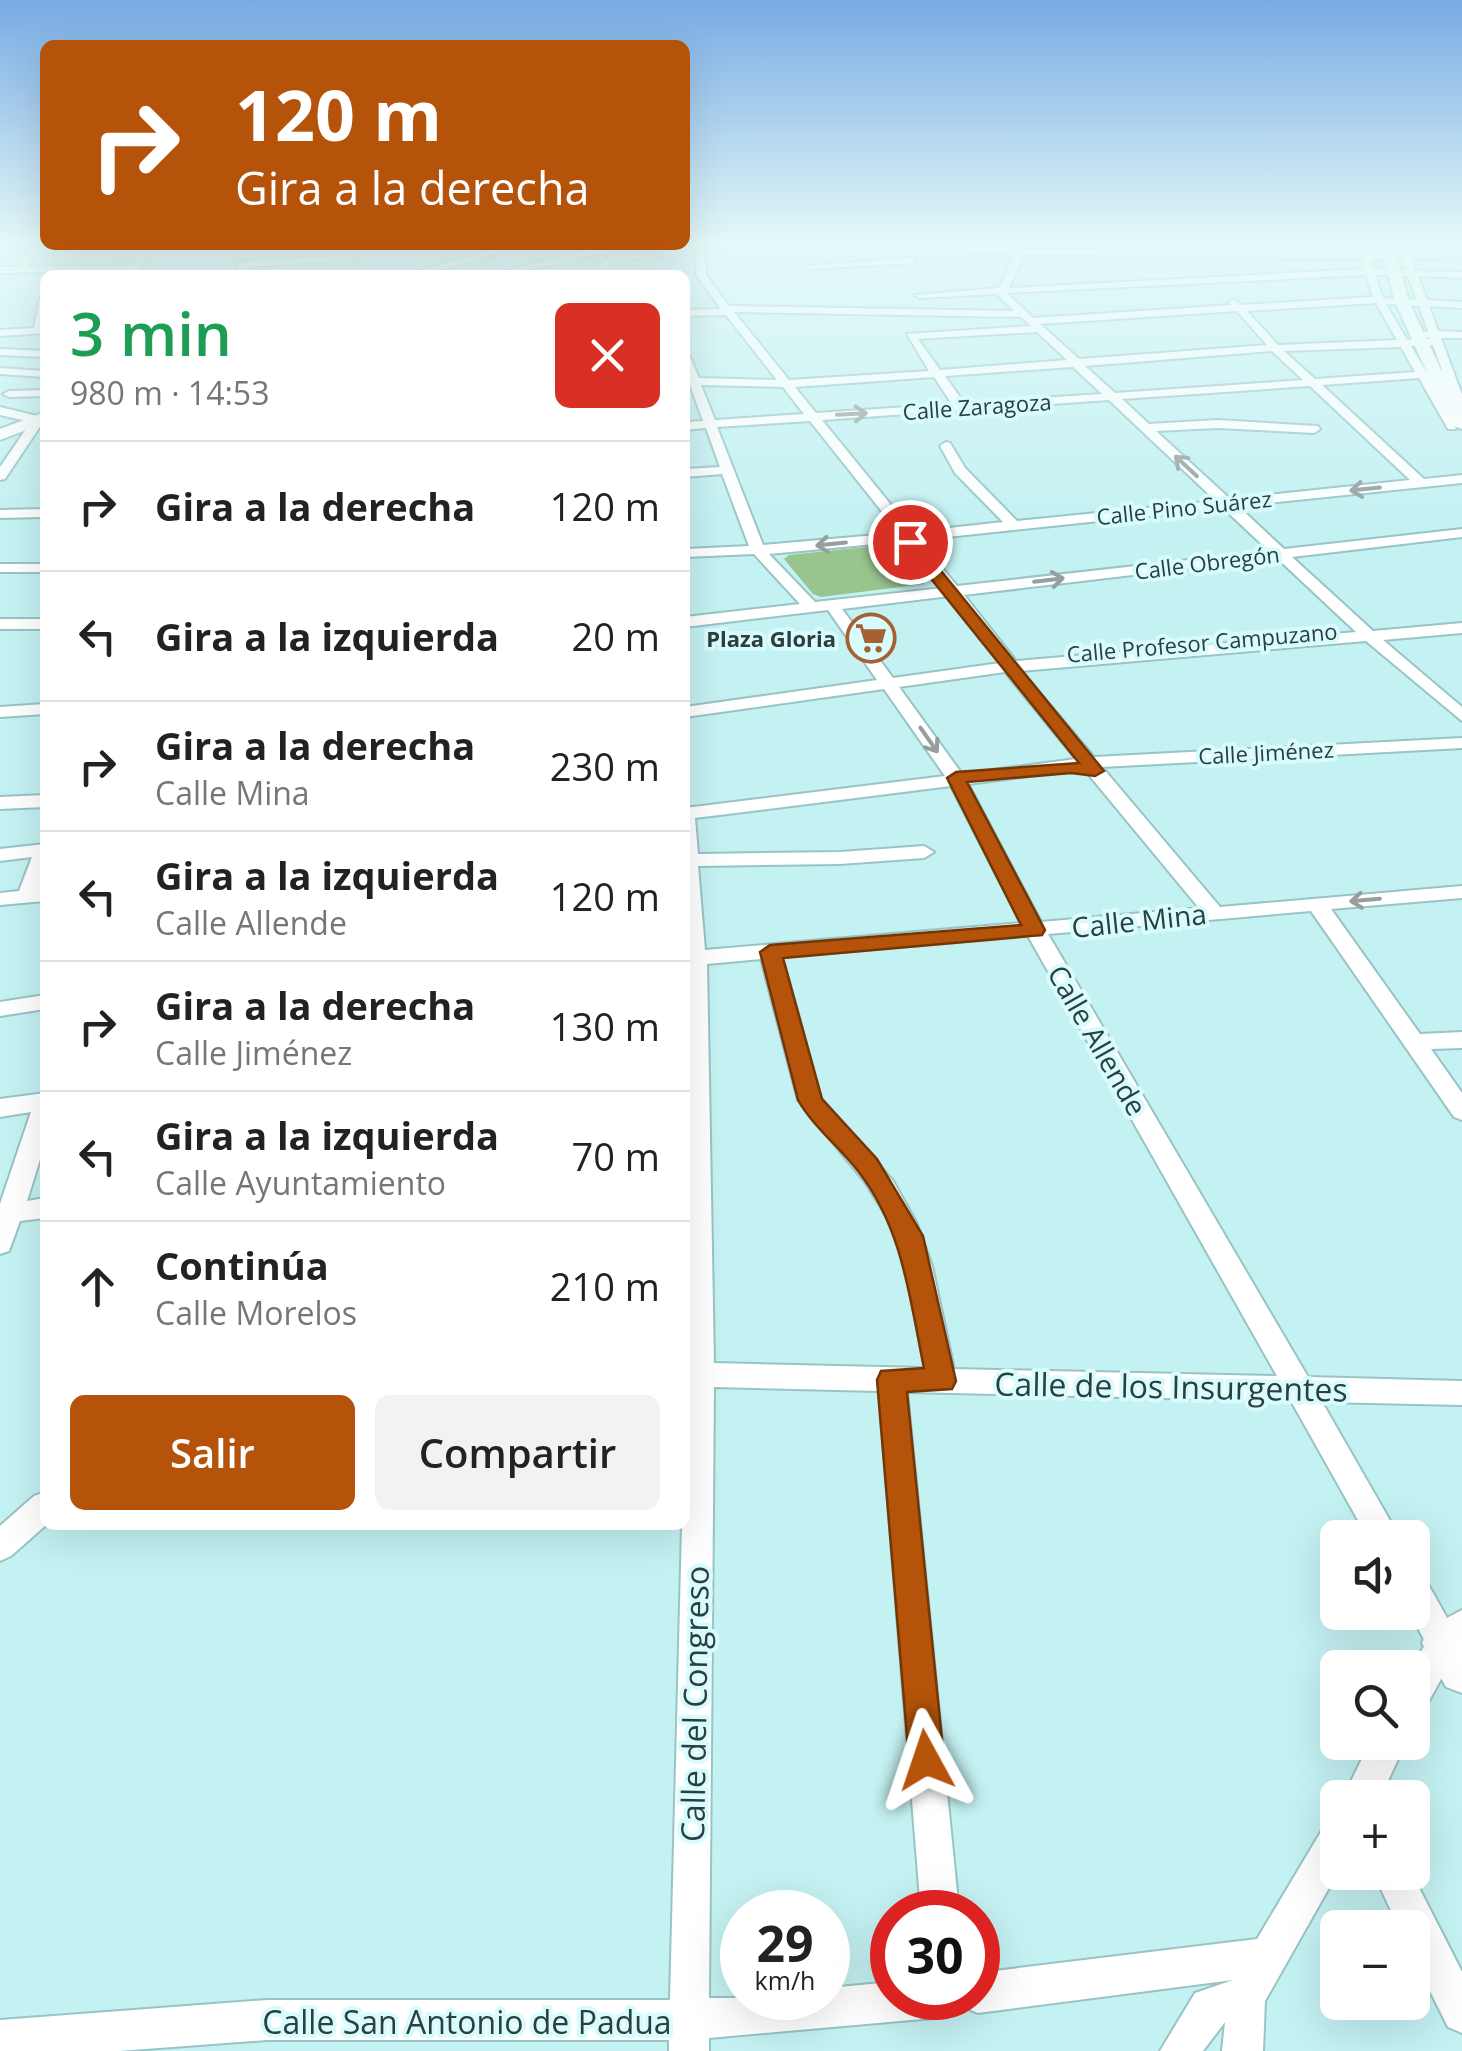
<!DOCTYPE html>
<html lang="es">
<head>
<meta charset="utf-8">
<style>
  :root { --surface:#fff; --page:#f2f2f2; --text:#222; --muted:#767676; --line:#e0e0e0; --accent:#b45309 }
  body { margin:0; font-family:"Open Sans",sans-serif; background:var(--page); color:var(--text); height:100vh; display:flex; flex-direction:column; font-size:38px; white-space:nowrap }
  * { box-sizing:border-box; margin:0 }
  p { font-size:32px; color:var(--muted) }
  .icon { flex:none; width:55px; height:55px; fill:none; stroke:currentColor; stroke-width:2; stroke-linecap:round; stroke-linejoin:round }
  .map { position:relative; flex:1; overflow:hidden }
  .panel { position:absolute; left:40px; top:270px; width:650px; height:1260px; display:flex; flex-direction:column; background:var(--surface); border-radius:15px; box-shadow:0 10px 40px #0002 }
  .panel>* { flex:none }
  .hud { position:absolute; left:40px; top:40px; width:650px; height:210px; border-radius:15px; box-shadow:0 10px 40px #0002; background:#b45309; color:#fff; overflow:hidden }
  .controls { position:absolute; left:1320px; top:1520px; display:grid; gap:20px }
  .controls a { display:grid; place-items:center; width:110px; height:110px; border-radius:15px; background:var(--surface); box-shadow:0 10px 40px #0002; font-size:50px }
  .speed { position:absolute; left:720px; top:1890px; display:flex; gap:20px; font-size:50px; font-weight:700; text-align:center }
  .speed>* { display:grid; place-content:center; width:130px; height:130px; border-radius:50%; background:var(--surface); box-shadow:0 10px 40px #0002; line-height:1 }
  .speed small { font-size:25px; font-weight:400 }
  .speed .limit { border:15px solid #d22; background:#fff; color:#111 }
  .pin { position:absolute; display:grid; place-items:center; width:85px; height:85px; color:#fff; margin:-42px; border:5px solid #fff; border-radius:50%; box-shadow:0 2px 10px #0007 }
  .me { position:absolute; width:110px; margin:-55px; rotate:355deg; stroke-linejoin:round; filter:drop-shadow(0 0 8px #0008) }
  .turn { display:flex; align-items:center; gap:35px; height:210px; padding:0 30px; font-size:45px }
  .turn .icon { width:130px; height:130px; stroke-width:2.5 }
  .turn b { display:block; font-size:70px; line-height:85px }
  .round { display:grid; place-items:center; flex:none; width:105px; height:105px; border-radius:15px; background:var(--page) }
  .overview { display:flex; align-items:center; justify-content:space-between; height:170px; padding:0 30px }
  h1 { font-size:60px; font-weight:600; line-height:75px; color:#1e9e55 }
  .cta { display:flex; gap:20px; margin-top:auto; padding:20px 30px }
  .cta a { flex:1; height:115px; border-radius:15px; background:var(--accent); color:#fff; font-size:40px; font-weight:600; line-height:115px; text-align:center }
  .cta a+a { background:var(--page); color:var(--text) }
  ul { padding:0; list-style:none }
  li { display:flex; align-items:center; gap:30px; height:130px; padding:0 30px; border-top:2px solid var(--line) }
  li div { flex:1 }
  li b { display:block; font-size:38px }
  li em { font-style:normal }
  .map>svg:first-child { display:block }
  .green { fill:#98c48e }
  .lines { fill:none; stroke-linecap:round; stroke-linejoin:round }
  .minor-casing { stroke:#98c4c5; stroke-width:4 }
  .major-casing { stroke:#98c4c5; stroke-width:4 }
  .minor { fill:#fff; fill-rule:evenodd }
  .major { fill:#fff; fill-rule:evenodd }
  .oneway { stroke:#969e9e }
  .route { fill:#b45309; stroke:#753606; stroke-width:2.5 }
  .labels { text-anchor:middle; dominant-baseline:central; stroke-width:8; stroke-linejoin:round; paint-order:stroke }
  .far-street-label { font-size:22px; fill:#2c3e3e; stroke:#d8fcfd }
  .far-poi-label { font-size:22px; font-weight:bold; fill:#2c3e3e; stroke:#d8fcfd; text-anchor:end }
  .street-label { font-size:28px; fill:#2c3e3e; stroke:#d8fcfd }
  .near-street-label { font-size:32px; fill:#2c3e3e; stroke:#d8fcfd }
</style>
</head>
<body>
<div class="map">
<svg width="1462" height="2051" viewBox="0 0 1462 2051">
  <rect width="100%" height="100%" fill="#c4f1f2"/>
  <!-- green -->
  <path class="green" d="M885,545L899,550L924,584L821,597L813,594L784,559L789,555Z"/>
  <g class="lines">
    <!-- minor casing -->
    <g class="minor-casing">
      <path id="minor" d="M33,240H41L27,267L132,265L142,245H152L136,275H126L128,271L0,273V267H18Z
        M696,240H704L706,275L729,306L1014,311L997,294L920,298L915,295L999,288L1015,254L727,240L1016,249L1014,242L1022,240L1025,249L1359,254L1355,240H1363L1368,254H1401L1396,240H1404L1410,254L1462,251V257L1412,259L1416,271L1462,272V278L1418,276L1427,300L1462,302V308L1429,306L1438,331L1462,332V338H1441L1462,395V415L1456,411L1444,377L1430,378L1456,429H1448L1419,378L1322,385L1424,479L1462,475V483L1238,506L1284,549L1462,529V537L1292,557L1373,631L1462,623V633L1383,640L1462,707V721L1366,641L1021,671L1094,757L1462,738V748L1102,767L1220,907L1462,886V898L1331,909L1420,1034L1462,1032V1048L1431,1049L1462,1093V1120L1454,1117L1311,911L1048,934L1308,1377L1462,1381V1405L1322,1402L1400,1538H1368L1291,1401L907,1392L959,1912H921L879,1391L714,1387L709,1998H828V1988L892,1982V1998H953L948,2012L934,2018L709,2038V2051H669V2040H267L119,2051H0V2020L267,2000H670L682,1525H685V808L945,776L884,689L685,717V707L877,680L828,610L685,627V617L800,604L754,554L685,557V549L749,546L722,474L685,477V469L720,467L706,428L685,430V422L703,421L690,385L685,384V354L690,357L699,378L777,380L726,315L685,316V310L721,309L696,275ZM1024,254L1361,259L1364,269L1009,288ZM1370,259L1402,260L1406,270L1374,269ZM1366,275L1373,297L1242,305L1234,299L1229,302L1232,305L1033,318L1007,293ZM1375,275L1408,276L1417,300L1383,298ZM1376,303L1397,340L1278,345L1247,311ZM1386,304L1419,306L1428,331L1416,334L1431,339L1407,340ZM1237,311L1267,345L1079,359L1040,324ZM734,312L1021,317L1031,326L907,334L929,371L789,380ZM1037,332L1067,360L940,370L918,339ZM1433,345L1442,370L1426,371L1411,346ZM1401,347L1415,372L1315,379L1284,351ZM1272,351L1303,380L1115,393L1085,366ZM1073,367L1102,394L964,403L945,376ZM934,377L952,404L816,413L795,387ZM701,385L783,387L804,414L715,420ZM1310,386L1410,480L1230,499L1156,431L1217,428L1314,433L1320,429L1318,426L1217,420L1149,424L1122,399ZM1109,400L1216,501L1017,521L965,468L950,443L946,442L940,446L955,473L1003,522L913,532L822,420ZM810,421L899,533L763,545L717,427ZM1223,508L1269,551L957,586L919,540ZM906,541L943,588L815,602L769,554ZM1277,558L1356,632L1016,661L964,595ZM950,596L1000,663L893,678L842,609ZM1005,672L1076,759L962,774L899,687ZM1084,769L1199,908L1041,922L968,784ZM951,786L1021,923L705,950L698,866L840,864L924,858L934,852L924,846L840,852L698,854L695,818ZM1028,936L1277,1376L954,1369L932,1266L916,1222L893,1181L821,1098L782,957ZM761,959L798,1100L865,1182L890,1222L905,1266L925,1368L714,1363L707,964Z
        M602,245H640L619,250L621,254L661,258L616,260L601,275H591L611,253L609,252L507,275H491Z
        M354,255L357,260L247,267L246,275H236L239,263L247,261Z
        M913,258L916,263L807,269L802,266Z
        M45,295V333L0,336V330L34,328L40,298Z
        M0,349L45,351V357L0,355Z
        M0,368L45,371V377L0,374Z
        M45,390V396L9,397L3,394L9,391Z
        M0,407L45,418V426L41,425L5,479L0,480V467L31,422L0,415Z
        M45,509V517L0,518V510Z
        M0,564H45V572H0Z
        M0,619H45V629H0Z
        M45,704V714L0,717V707Z
        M45,795V807L0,809V797Z
        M45,844V875L40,889H45V901L0,905V893L19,891L32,857L0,861V849Z
        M45,995V1009L0,1016V1002Z
        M45,1093V1143L27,1201L45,1198V1218L20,1221L9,1251L0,1254V1204L31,1112L0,1117V1099Z
        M45,1492L46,1525L11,1556L0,1561V1526L34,1496Z
        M1412,1571L1423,1575L1461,1643L1424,1710L1412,1715L1411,1668L1426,1643L1409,1612H1412Z
        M1370,1742H1406L1380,1798H1343Z
        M1338,1820V1872L1265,2001L1263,2051H1222L1225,2022L1203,2051H1160L1195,1993L1233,1980L978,2013L964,2007L960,1998H978V1973L1257,1939L1325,1825Z
        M1373,1872H1411L1462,1972V2033L1448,2027L1412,1955V1928H1399Z"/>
    </g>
    <!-- major casing -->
    <g class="major-casing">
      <path id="major" d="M1373,240H1385L1396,255L1409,302L1462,414V429L1451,425L1395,302L1384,255Z
        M506,245H525L426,275H406Z
        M45,412V423L0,440V429Z
        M1462,1610V1693L1446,1687L1422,1643L1428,1628Z"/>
    </g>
    <!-- minor -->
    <use href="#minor" class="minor"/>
    <!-- major -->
    <use href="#major" class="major"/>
  </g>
  <!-- one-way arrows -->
  <defs><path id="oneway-shaft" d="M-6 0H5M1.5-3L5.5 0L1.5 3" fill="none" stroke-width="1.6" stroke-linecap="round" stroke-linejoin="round" transform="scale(2.5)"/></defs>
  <g class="oneway">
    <use href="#oneway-shaft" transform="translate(852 414) rotate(-3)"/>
    <use href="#oneway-shaft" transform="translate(1186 466) rotate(-137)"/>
    <use href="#oneway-shaft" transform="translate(1365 489) rotate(174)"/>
    <use href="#oneway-shaft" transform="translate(831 544) rotate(174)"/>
    <use href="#oneway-shaft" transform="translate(1049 580) rotate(-7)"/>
    <use href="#oneway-shaft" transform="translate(929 740) rotate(55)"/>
    <use href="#oneway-shaft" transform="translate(1365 900) rotate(175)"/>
  </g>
  <!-- sky -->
  <linearGradient id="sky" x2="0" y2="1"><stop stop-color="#78abe3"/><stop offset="0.46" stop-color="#e4f9f9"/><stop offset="1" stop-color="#e4f9f9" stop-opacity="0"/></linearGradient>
  <rect width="1462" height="527" fill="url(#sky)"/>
  <!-- route -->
  <path class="route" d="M910,538L915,539L1104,771L1095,776L1071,773L967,782L1045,930L1042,935L783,958L822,1099L877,1159L923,1236L956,1381L952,1389L907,1392L944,1760L939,1773L926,1778L914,1773L909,1760L877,1380L881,1371L924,1368C910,1300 903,1228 858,1171C839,1146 814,1128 798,1100L760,952L770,945L1021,925L947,778L956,772L1079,763L904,545V539Z"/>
  <!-- icons -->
  <defs>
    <g id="supermarket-ring" transform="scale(2.5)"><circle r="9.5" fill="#d8fcfd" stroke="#a56132" stroke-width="1.5"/><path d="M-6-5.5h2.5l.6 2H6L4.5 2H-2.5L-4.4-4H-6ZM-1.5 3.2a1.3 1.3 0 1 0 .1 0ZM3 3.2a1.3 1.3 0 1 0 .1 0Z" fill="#a56132"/></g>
  </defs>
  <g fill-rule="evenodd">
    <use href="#supermarket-ring" x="871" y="638"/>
  </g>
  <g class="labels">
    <!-- far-street labels -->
    <g class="far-street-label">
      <text transform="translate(977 406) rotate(-4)">Calle Zaragoza</text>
      <text transform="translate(1184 507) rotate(-6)">Calle Pino Suárez</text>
      <text transform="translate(1207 562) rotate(-7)">Calle Obregón</text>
      <text transform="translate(1202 642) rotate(-5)">Calle Profesor Campuzano</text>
      <text transform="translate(1266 752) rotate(-3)">Calle Jiménez</text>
    </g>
    <!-- far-poi labels -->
    <g class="far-poi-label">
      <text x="836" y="638">Plaza Gloria</text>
    </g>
    <!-- street labels -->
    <g class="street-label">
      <text transform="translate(1139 920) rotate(-6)">Calle Mina</text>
      <text transform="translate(1098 1040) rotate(60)">Calle Allende</text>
    </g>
    <!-- near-street labels -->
    <g class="near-street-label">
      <text transform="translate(1171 1386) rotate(1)">Calle de los Insurgentes</text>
      <text transform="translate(694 1704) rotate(-89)">Calle del Congreso</text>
      <text x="467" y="2021">Calle San Antonio de Padua</text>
    </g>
  </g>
</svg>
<div class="controls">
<a><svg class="icon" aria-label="sound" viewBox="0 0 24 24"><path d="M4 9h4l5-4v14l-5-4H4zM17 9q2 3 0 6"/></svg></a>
<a><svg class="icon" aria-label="search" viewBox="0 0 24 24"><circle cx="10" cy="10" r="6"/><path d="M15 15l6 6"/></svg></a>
<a>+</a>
<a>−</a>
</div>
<div class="speed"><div>29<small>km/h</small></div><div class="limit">30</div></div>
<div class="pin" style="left:910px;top:542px;background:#d93025"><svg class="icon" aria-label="arrive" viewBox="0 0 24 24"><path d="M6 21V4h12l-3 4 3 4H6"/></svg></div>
<svg class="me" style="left:926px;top:1760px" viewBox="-20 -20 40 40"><path d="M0-17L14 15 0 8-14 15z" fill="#b45309" stroke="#fff" stroke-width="4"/></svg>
<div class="hud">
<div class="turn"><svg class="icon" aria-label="right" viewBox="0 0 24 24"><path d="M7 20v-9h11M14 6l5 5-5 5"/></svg><div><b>120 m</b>Gira a la derecha</div></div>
</div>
<section class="panel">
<div class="overview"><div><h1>3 min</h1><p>980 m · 14:53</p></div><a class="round" style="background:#d93025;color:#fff"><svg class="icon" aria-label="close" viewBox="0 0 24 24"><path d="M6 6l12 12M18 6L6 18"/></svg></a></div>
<ul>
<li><svg class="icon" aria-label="right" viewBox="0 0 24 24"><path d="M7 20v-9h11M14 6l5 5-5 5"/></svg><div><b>Gira a la derecha</b></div><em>120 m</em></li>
<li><svg class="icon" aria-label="left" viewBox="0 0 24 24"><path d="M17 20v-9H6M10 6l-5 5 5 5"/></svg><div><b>Gira a la izquierda</b></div><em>20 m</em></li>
<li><svg class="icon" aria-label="right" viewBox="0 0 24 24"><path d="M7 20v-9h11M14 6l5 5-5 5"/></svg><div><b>Gira a la derecha</b><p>Calle Mina</p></div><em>230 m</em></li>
<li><svg class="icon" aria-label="left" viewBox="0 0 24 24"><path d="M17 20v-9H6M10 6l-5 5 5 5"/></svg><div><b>Gira a la izquierda</b><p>Calle Allende</p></div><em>120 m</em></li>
<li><svg class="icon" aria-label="right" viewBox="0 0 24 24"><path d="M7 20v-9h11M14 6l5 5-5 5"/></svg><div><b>Gira a la derecha</b><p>Calle Jiménez</p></div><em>130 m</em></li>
<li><svg class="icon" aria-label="left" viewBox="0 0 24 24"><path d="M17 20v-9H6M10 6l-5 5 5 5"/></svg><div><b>Gira a la izquierda</b><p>Calle Ayuntamiento</p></div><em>70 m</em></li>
<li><svg class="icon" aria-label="ahead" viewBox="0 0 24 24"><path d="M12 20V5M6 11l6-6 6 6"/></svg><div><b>Continúa</b><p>Calle Morelos</p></div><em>210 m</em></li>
</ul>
<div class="cta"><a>Salir</a><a>Compartir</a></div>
</section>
</div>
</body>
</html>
